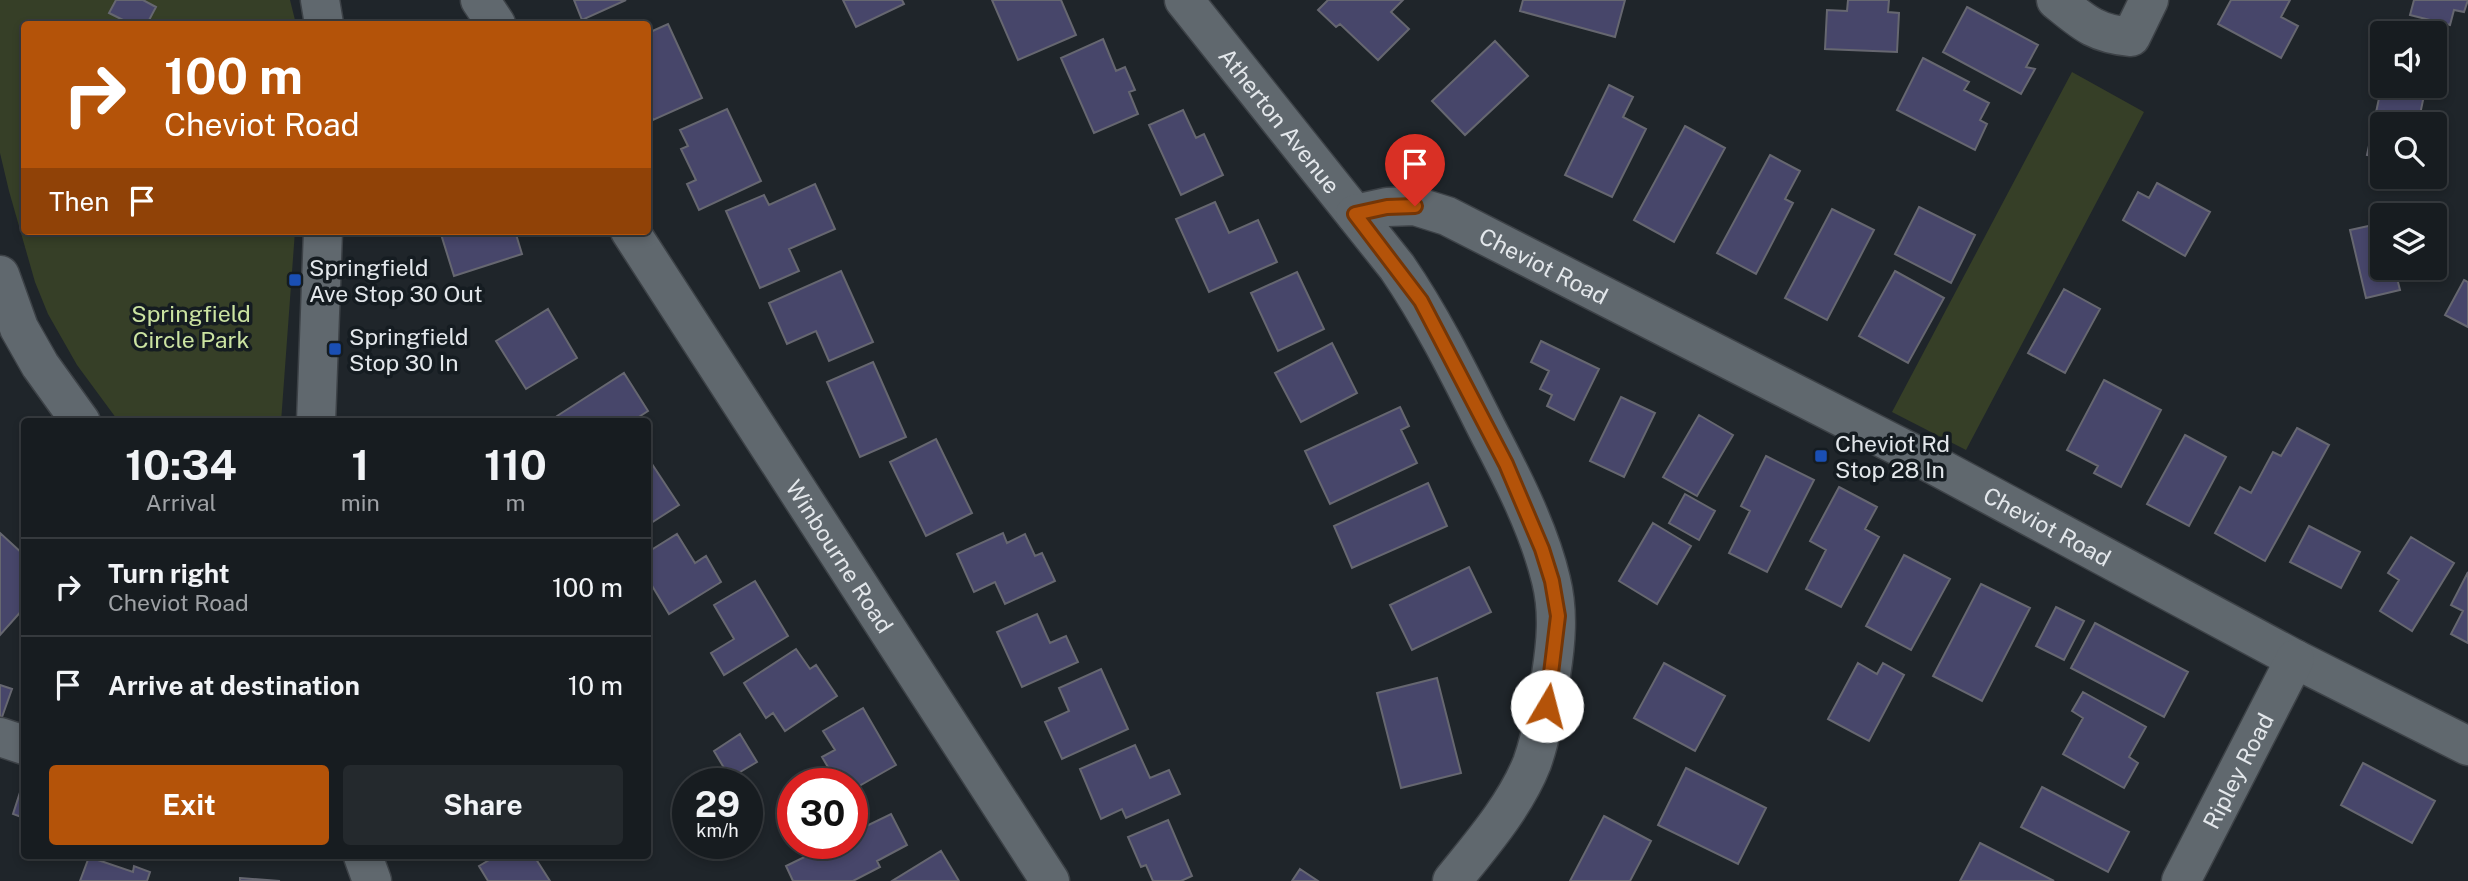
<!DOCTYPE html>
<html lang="en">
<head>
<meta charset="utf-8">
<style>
  :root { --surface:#171c20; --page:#24292d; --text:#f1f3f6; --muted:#9ea1a5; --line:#363a3e; --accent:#b45309 }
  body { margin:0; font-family:"Public Sans",sans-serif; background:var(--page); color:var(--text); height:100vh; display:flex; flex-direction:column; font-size:26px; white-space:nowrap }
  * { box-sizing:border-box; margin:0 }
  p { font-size:23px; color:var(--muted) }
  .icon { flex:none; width:38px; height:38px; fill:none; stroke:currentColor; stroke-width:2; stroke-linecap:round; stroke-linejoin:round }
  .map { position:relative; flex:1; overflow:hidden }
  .drawer { position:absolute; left:21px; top:418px; width:630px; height:441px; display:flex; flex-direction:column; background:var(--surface); border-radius:7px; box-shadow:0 4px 10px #0003,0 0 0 2px var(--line) }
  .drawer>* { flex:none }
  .hud { position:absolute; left:21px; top:21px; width:630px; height:214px; border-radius:7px; box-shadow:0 4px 10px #0003,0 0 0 2px var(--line); background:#b45309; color:#fff; overflow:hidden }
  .buttons { position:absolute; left:2370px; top:21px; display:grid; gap:14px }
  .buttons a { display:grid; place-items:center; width:77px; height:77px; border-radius:7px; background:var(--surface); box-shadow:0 4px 10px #0003,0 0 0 2px var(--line); font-size:35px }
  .speed { position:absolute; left:672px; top:768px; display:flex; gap:14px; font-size:35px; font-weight:700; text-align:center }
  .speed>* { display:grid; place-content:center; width:91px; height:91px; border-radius:50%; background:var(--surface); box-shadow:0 4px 10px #0003,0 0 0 2px var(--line); line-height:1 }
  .speed small { font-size:18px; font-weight:400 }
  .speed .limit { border:10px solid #d22; background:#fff; color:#111 }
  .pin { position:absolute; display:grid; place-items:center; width:60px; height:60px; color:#fff; margin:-72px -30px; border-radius:50% 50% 50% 0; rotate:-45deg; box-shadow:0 0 7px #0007 }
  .pin .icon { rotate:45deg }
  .me { position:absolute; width:77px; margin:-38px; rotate:8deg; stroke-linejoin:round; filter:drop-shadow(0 0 5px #0008) }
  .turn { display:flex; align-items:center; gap:24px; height:147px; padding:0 28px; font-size:32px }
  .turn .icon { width:91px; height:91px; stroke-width:2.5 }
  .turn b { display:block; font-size:49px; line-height:60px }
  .then { display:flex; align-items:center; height:66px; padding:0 28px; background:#0003; gap:14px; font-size:26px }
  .eta { display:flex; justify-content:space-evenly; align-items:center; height:119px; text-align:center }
  .eta b { font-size:42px; font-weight:700; line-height:49px }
  .primary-button { display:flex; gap:14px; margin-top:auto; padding:14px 28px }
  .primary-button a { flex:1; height:80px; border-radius:7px; background:var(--accent); color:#fff; font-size:28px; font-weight:700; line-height:80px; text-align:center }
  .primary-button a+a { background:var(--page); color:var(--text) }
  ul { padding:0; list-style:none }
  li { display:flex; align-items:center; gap:21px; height:98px; padding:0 28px; border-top:2px solid var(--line) }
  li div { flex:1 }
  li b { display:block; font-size:26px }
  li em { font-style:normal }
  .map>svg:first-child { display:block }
  .green { fill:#363f27 }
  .building { fill:#47466a; stroke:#666770; stroke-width:2 }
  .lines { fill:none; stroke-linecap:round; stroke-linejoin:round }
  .minor-casing { stroke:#3d4247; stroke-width:41 }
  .minor { stroke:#60686e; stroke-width:38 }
  .route-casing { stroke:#753606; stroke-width:18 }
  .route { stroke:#b45309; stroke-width:12 }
  .transit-dot { fill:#1a4fb4; stroke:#151c21; stroke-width:2.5 }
  .labels { text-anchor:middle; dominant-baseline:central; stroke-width:7; stroke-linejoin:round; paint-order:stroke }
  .street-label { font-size:23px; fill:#e3e7eb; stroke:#151c21 }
  .poi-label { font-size:23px; fill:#e3e7eb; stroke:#151c21; text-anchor:start }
  .park-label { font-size:23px; fill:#cbe3a1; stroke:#151c21 }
</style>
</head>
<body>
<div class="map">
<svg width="2468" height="881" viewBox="0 0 2468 881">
  <rect width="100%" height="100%" fill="#1f252a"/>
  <!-- green -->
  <path class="green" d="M0,0H290L296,24H24V231H295L281,422H119L77,365L48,314L35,282L9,191L0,153Z
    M2072,72L2144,112L1966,450L1892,412Z"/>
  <!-- building -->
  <path class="building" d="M116,0H143L156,7L147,24H131L109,13Z
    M574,0H626L582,20Z
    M843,0H902L904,4L856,27Z
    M992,0H1061L1076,35L1018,60Z
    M1328,0H1403L1391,12L1409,29L1378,60L1340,24L1336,27L1318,10Z
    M1523,0H1625L1615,37L1520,11Z
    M1848,0H1889L1888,12L1899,13L1897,52L1825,49L1827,10L1847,11Z
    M2231,0H2290L2281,17L2298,26L2281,58L2218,24Z
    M2414,0H2468L2464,12L2454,10L2450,25L2410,15Z
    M1967,7L2038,45L2026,67L2035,69L2021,94L1943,52Z
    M668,24L702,98L653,120L648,107V33Z
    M1103,39L1116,71L1125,67L1135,90L1129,92L1138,114L1094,133L1061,58Z
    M1495,41L1528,76L1465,135L1432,101Z
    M1923,58L1969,82L1964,90L1989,103L1980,120L1987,124L1975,150L1897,110Z
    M2382,84L2426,86L2418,124H2382V158L2367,155Z
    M1609,85L1633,97L1623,117L1646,129L1612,197L1565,175Z
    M727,109L761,181L699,210L687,184L696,180L681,149L688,146L680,130Z
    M1183,110L1196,138L1204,134L1223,175L1181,195L1149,125Z
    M1685,126L1725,148L1674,242L1634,220Z
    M1770,155L1800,171L1785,199L1793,203L1756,274L1717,253Z
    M2157,183L2210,212L2185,256L2123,220L2138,192L2149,198Z
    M815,184L835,229L789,249L799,271L760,288L726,211L764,195L769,205Z
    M1215,202L1229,233L1258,220L1277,262L1209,292L1176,219Z
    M1919,207L1975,235L1951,283L1895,254Z
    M1832,209L1874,230L1827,320L1785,298Z
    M2382,223V268H2404L2395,270L2400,290L2366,298L2350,230Z
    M440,231H515L522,254L454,276Z
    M841,271L873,342L829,361L816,331L787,344L769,303Z
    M1895,271L1944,298L1908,363L1859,336Z
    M1297,272L1324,329L1278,351L1251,293Z
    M2464,280L2468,282V327L2445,315Z
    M2064,289L2100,309L2065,373L2028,353Z
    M548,309L577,358L526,389L496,341Z
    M1541,341L1599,369L1574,420L1547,406L1552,395L1540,389L1549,371L1531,362Z
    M1332,343L1357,393L1301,422L1275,373Z
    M873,362L906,437L860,457L827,382Z
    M624,373L648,411L631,422H560L557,416Z
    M2104,380L2161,410L2121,487L2094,473L2098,466L2067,450Z
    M1621,397L1655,413L1624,477L1590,461Z
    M1400,407L1409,426L1401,430L1417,463L1330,504L1305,451Z
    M1699,415L1733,435L1697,496L1663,477Z
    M2297,428L2329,445L2265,561L2215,533L2240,487L2251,493L2273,452L2281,456Z
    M2185,435L2226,457L2189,526L2147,504Z
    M936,439L972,513L926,536L890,462Z
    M1766,456L1814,480L1767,572L1729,553L1750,511L1741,506Z
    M648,458L679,505L648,525Z
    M1428,483L1447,526L1352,568L1334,526Z
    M1839,487L1877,507L1865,529L1879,537L1841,607L1806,589L1826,550L1810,541Z
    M1685,494L1715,511L1699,540L1669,523Z
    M1653,523L1691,546L1657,604L1619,581Z
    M2309,526L2360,552L2341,588L2290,562Z
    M0,533L24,555V608L0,635Z
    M1003,533L1007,543L1025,534L1035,556L1042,553L1055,581L1005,604L995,582L974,592L957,554Z
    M677,534L695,563L706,556L721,582L669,614L648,579V552Z
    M2411,537L2454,563L2412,631L2380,611L2399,580L2388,573Z
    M1904,555L1950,579L1911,650L1866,626Z
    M1469,567L1491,612L1412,650L1390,605Z
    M2468,572V643L2451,634L2463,611L2451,605Z
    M755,581L788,636L724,675L711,653L734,639L714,605Z
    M1981,584L2030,608L1982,701L1933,676Z
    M2056,607L2084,621L2064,660L2036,646Z
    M1037,614L1050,643L1066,636L1078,662L1022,687L997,632Z
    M2095,623L2188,672L2164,717L2071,668Z
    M796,649L810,669L816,665L837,696L785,731L773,713L766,718L744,683Z
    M1664,663L1725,696L1695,751L1634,718Z
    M1858,663L1877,674L1883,663L1904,675L1869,741L1828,719Z
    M1101,669L1128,729L1062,759L1045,722L1069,711L1059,688Z
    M1437,678L1461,773L1401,788L1377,693Z
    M0,685L12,689L2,717H0Z
    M2083,692L2146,727L2129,757L2138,763L2124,788L2063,754L2083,718L2072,711Z
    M863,708L896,765L852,790V784H838L822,757L835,750L823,731Z
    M740,734L757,762L730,778L714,751Z
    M1135,745L1150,778L1169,770L1180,794L1126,818L1122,809L1101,819L1080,769Z
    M2363,763L2435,801L2412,843L2341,805Z
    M1686,768L1766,808L1738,864L1658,825Z
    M24,780V818L13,814Z
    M2042,787L2129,832L2108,872L2021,827Z
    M891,814L907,845L877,861L880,867L853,881H793L786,866L831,844H852V833Z
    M1604,816L1651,841L1630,881H1570Z
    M1168,820L1192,876L1181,881H1153L1146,865L1141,867L1128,837Z
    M1980,843L2054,881H1960Z
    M941,851L959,881H892Z
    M496,856H534L550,881H488L479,866Z
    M89,857L133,872L134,866L150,872L147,881H80Z
    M1300,869L1318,881H1292Z
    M240,878L280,881H240Z"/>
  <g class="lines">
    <!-- minor casing -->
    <g class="minor-casing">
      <g id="minor">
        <path d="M320,0L324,24"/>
        <path d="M480,0L496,24"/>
        <path id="s1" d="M1184,0L1397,267C1432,318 1459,373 1487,429C1511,475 1539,529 1551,580C1559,612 1556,643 1551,675C1547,704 1542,735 1532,763C1515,806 1481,845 1452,881"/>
        <path d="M2056,0C2083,22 2095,34 2131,37L2149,0"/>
        <path id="s2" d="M1355,214L1387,207L1415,206L1447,216L1910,452L2295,659L2468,746"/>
        <path id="s3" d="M630,231L1050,881"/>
        <path d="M0,275L19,328L40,365L81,422"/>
        <path d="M316,422L323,231"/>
        <path d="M0,737L24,745"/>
        <path d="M363,856L372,881"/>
        <path id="s4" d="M2181,881L2295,659"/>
      </g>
    </g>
    <!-- minor -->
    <use href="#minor" class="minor"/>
  </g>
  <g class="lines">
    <!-- route casing -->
    <g class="route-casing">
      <path id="route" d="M1415,206L1387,207L1355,214L1421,301L1506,464L1542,549L1552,581L1558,616L1547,706"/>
    </g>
    <!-- route -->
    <use href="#route" class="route"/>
  </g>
  <!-- markers -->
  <g class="transit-dot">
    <rect x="288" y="273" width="14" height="14" rx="3.5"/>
    <rect x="328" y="342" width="14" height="14" rx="3.5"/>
    <rect x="1814" y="449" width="14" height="14" rx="3.5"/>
  </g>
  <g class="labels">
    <!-- street labels -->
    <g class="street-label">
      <text stroke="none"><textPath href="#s1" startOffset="154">Atherton Avenue</textPath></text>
      <text stroke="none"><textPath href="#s2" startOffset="203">Cheviot Road</textPath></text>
      <text stroke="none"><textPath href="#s2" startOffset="770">Cheviot Road</textPath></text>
      <text stroke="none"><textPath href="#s3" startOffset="387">Winbourne Road</textPath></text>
      <text stroke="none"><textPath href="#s4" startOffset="124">Ripley Road</textPath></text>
    </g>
    <!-- poi labels -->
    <g class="poi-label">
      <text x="309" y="267">Springfield<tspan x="309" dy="26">Ave Stop 30 Out</tspan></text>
      <text x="349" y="336">Springfield<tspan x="349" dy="26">Stop 30 In</tspan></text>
      <text x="1835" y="443">Cheviot Rd<tspan x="1835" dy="26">Stop 28 In</tspan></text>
    </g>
    <!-- park labels -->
    <g class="park-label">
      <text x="191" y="313">Springfield<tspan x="191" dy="26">Circle Park</tspan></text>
    </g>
  </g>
</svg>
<div class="buttons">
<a><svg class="icon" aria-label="sound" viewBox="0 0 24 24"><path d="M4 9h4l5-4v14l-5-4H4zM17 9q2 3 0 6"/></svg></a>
<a><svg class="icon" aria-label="search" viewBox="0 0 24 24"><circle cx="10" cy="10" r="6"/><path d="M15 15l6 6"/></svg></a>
<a><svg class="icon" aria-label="layers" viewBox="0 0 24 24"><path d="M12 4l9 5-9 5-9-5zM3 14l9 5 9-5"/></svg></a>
</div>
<div class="speed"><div>29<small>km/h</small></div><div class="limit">30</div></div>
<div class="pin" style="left:1415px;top:206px;background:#d93025"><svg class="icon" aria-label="arrive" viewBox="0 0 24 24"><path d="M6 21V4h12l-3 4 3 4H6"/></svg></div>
<svg class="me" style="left:1547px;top:706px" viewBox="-20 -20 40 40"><circle r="19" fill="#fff"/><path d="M0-13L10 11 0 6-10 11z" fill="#b45309"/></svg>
<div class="hud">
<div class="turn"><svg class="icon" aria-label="right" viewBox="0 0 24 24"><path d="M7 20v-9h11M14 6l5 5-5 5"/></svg><div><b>100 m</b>Cheviot Road</div></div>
<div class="then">Then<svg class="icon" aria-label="arrive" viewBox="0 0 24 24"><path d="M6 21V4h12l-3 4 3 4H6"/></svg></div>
</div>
<section class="drawer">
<div class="eta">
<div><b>10:34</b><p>Arrival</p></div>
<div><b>1</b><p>min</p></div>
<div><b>110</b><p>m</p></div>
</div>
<ul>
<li><svg class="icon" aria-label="right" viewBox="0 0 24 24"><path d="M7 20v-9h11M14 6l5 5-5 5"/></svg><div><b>Turn right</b><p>Cheviot Road</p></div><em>100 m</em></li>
<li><svg class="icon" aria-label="arrive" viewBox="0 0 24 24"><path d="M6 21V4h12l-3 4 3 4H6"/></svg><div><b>Arrive at destination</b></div><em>10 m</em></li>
</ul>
<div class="primary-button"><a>Exit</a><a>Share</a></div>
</section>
</div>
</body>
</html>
